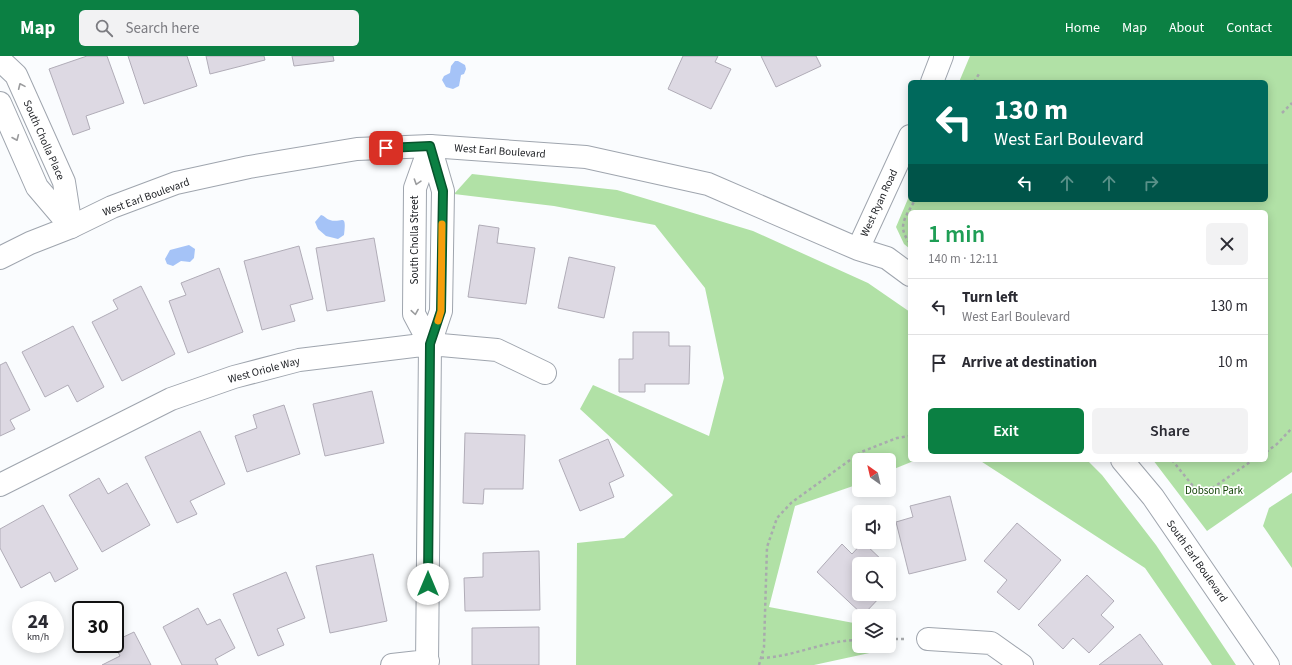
<!DOCTYPE html>
<html lang="en">
<head>
<meta charset="utf-8">
<style>
  :root { --surface:#fff; --page:#f2f2f3; --text:#2b2b33; --muted:#7c7c81; --line:#e1e1e2; --accent:#0b8043 }
  body { margin:0; font-family:"Source Sans 3",sans-serif; background:var(--page); color:var(--text); height:100vh; display:flex; flex-direction:column; font-size:15px; white-space:nowrap }
  * { box-sizing:border-box; margin:0 }
  p { font-size:13px; color:var(--muted) }
  .icon { flex:none; width:22px; height:22px; fill:none; stroke:currentColor; stroke-width:2; stroke-linecap:round; stroke-linejoin:round }
  .map { position:relative; flex:1; overflow:hidden }
  .details { position:absolute; left:908px; top:154px; width:360px; height:252px; display:flex; flex-direction:column; background:var(--surface); border-radius:6px; box-shadow:0 2px 10px #0003 }
  .details>* { flex:none }
  .guide { position:absolute; left:908px; top:24px; width:360px; height:122px; border-radius:6px; box-shadow:0 2px 10px #0003; background:#00695c; color:#fff; overflow:hidden }
  .needle { width:26px; rotate:326deg }
  .buttons { position:absolute; left:852px; top:397px; display:grid; gap:8px }
  .buttons a { display:grid; place-items:center; width:44px; height:44px; border-radius:6px; background:var(--surface); box-shadow:0 2px 10px #0003; font-size:20px }
  .speed { position:absolute; left:12px; top:545px; display:flex; gap:8px; font-size:20px; font-weight:700; text-align:center }
  .speed>* { display:grid; place-content:center; width:52px; height:52px; border-radius:50%; background:var(--surface); box-shadow:0 2px 10px #0003; line-height:1 }
  .speed small { font-size:10px; font-weight:400 }
  .speed .limit { border:2px solid #111; border-radius:6px; background:#fff; color:#111 }
  .pin { position:absolute; display:grid; place-items:center; width:34px; height:34px; color:#fff; margin:-17px; border-radius:8px; box-shadow:0 2px 6px #0006 }
  .me { position:absolute; width:44px; margin:-22px; rotate:0deg; stroke-linejoin:round; filter:drop-shadow(0 0 3px #0008) }
  .turn { display:flex; align-items:center; gap:14px; height:84px; padding:0 20px; font-size:18px }
  .turn .icon { width:52px; height:52px; stroke-width:2.5 }
  .turn b { display:block; font-size:28px; line-height:34px }
  .lanes { display:flex; align-items:center; height:38px; padding:0 20px; background:#0003; justify-content:center; gap:20px; direction:ltr }
  .lanes .off { opacity:.35 }
  .round { display:grid; place-items:center; flex:none; width:42px; height:42px; border-radius:6px; background:var(--page) }
  .summary { display:flex; align-items:center; justify-content:space-between; height:68px; padding:0 20px }
  h1 { font-size:24px; font-weight:600; line-height:30px; color:#1e9e55 }
  .cta { display:flex; gap:8px; margin-top:auto; padding:8px 20px }
  .cta a { flex:1; height:46px; border-radius:6px; background:var(--accent); color:#fff; font-size:16px; font-weight:600; line-height:46px; text-align:center }
  .cta a+a { background:var(--page); color:var(--text) }
  ul { padding:0; list-style:none }
  li { display:flex; align-items:center; gap:12px; height:56px; padding:0 20px; border-top:1px solid var(--line) }
  li div { flex:1 }
  li b { display:block; font-size:15px }
  li em { font-style:normal }
  header { display:flex; align-items:center; gap:24px; box-sizing:border-box; height:56px; padding:0 20px; background:var(--accent); color:#fff }
  header strong { font-size:19px }
  nav { display:flex; gap:22px; margin-inline-start:auto; font-size:14px }
  .search { width:280px; height:36px; background:var(--page); display:flex; align-items:center; gap:10px; box-sizing:border-box; padding:0 14px; border-radius:6px; color:var(--muted); font-size:15px }
  .map>svg:first-child { display:block }
  .green { fill:#b1e1a6 }
  .water { fill:#a5c3f7 }
  .building { fill:#ddd9e3; stroke:#b0acb7 }
  .lines { fill:none; stroke-linecap:round; stroke-linejoin:round }
  .street-casing { stroke:#9fa5ae; stroke-width:24 }
  .secondary-casing { stroke:#9fa5ae; stroke-width:24 }
  .path { stroke:#a8aaad; stroke-width:2.5; stroke-dasharray:3 3; stroke-linecap:butt }
  .street { stroke:#fff; stroke-width:22 }
  .secondary { stroke:#fff; stroke-width:22 }
  .oneway { stroke:#9b9c9e }
  .route-casing { stroke:#07532c; stroke-width:10 }
  .route { stroke:#0b8043; stroke-width:7 }
  .slow { stroke:#f59e0b; stroke-width:7 }
  .labels { text-anchor:middle; dominant-baseline:central; stroke-width:3.5; stroke-linejoin:round; paint-order:stroke }
  .street-label { font-size:11px; fill:#212327; stroke:#fff }
  .park-label { font-size:11px; fill:#154608; stroke:#fff }
</style>
</head>
<body>
<header>
<strong>Map</strong>
<div class="search"><svg class="icon" aria-label="search" viewBox="0 0 24 24"><circle cx="10" cy="10" r="6"/><path d="M15 15l6 6"/></svg>Search here</div>
<nav><a>Home</a><a>Map</a><a>About</a><a>Contact</a></nav>
</header>
<div class="map">
<svg width="1292" height="609" viewBox="0 0 1292 609">
  <rect width="100%" height="100%" fill="#fafcfe"/>
  <!-- green -->
  <path class="green" d="M970,0H1292V416L1207,475L1153,404H1266V156H910V193L904,188L896,171L910,138V144H1266V26H959Z
    M472,118L617,134L753,175L868,227L910,256V404H916L889,415V404H859V428L795,450L769,551L859,568V590H888V593L814,609H576L577,487L624,482L673,439L580,353L593,329L709,380L724,322L705,232L655,169L554,150L454,138Z
    M979,404H1087L1102,419L1156,489L1236,609H1212L1145,512Z
    M1292,437V512L1263,470L1269,452Z"/>
  <!-- water -->
  <path class="water" d="M455,5H458L465,9L466,13L464,18L461,19L459,30L453,33L446,31L442,24L444,20L450,17L451,10Z
    M321,159C325,160 326,163 330,164C341,168 347,155 344,179L338,183L326,180L318,173L315,166Z
    M189,189L195,193L194,202L190,206L181,205L173,210L167,208L165,203L170,194Z"/>
  <!-- building -->
  <path class="building" d="M87,0H107L124,47L86,60L90,73L73,79L49,13Z
    M128,0H187L197,30L144,48Z
    M206,0H264L265,4L210,18Z
    M292,0H333L334,5L294,10Z
    M683,0H718L715,6L731,13L711,53L668,33Z
    M761,0H816L821,10L776,31Z
    M479,169L499,172L497,187L535,192L526,248L468,241Z
    M374,182L385,245L327,255L316,192Z
    M299,190L313,243L290,249L295,265L262,274L244,205Z
    M569,201L615,211L604,262L558,252Z
    M219,212L243,276L188,297L169,245L186,239L181,227Z
    M141,230L175,298L122,325L92,266L118,253L113,244Z
    M73,270L104,331L77,346L68,329L45,341L22,296Z
    M633,276H669V290H690L689,328H645V336H619V303H633Z
    M6,306L30,354L10,364L15,373L0,380V309Z
    M372,335L384,387L325,400L313,348Z
    M284,349L300,398L247,416L235,380L257,372L253,359Z
    M200,375L225,428L190,445L197,458L177,467L145,401Z
    M465,377L525,379L523,433H484L483,448L463,447Z
    M608,383L624,420L609,427L614,441L580,455L559,404Z
    M99,422L108,438L127,427L150,469L102,496L69,439Z
    M950,440L966,504L909,518L896,466L913,461L910,450Z
    M43,449L78,513L55,526L50,516L21,532L0,492V473Z
    M1017,467L1061,504L1019,554L997,536L1007,524L984,505Z
    M863,486L886,508H859V538H883L863,559L817,516L842,488L852,498Z
    M539,495L540,554L465,555L464,522L483,521V497Z
    M373,498L387,565L330,577L316,510Z
    M286,516L305,562L277,573L284,589L258,600L233,538Z
    M1087,519L1114,545L1101,559L1114,571L1089,597L1073,582L1063,593L1038,569Z
    M198,552L207,569L220,563L235,592L215,603L218,609H182L163,571Z
    M539,571V609H472V572Z
    M134,576L151,609H102L120,600L114,588L115,585Z
    M1140,578L1163,609H1099Z"/>
  <g class="lines">
    <!-- street casing -->
    <g class="street-casing">
      <path id="street" d="M0,4L16,19L64,126L71,171
        M0,47L37,131L71,171
        M430,288L414,258L415,132L430,90
        M0,429L171,343L234,321L299,304L430,288L497,294L545,317
        M928,583L991,587L1022,609
        M392,609L428,605
        M427,609L430,288L441,255L443,135L430,90"/>
    </g>
    <!-- secondary casing -->
    <g class="secondary-casing">
      <path id="secondary" d="M932,26L942,0
        M858,193L910,80
        M0,202L30,187L71,171L112,151L176,127L249,111L357,93L430,90L586,101L708,128L858,193L887,202L910,219
        M1122,404L1153,441L1268,609"/>
    </g>
    <!-- path -->
    <path class="path" d="M974,26L979,18
      M1282,57L1292,47
      M910,187C896,170 906,161 915,144
      M1266,396L1277,388L1292,372
      M1172,404L1201,440L1253,404
      M889,583H906
      M761,602C794,601 825,584 859,584
      M759,609L764,591L767,491L777,462L791,447L861,396L897,382L910,380"/>
    <!-- street -->
    <use href="#street" class="street"/>
    <!-- secondary -->
    <use href="#secondary" class="secondary"/>
  </g>
  <!-- one-way arrows -->
  <defs><path id="oneway-chevron" d="M-2-3.5L2.5 0L-2 3.5" fill="none" stroke-width="1.6" stroke-linecap="round" stroke-linejoin="round"/></defs>
  <g class="oneway">
    <use href="#oneway-chevron" transform="translate(21 30) rotate(-114)"/>
    <use href="#oneway-chevron" transform="translate(16 82) rotate(67)"/>
    <use href="#oneway-chevron" transform="translate(417 126) rotate(108)"/>
    <use href="#oneway-chevron" transform="translate(415 256) rotate(81)"/>
  </g>
  <g class="lines">
    <!-- route casing -->
    <g class="route-casing">
      <path id="route" d="M386,92L430,90L443,135L441,255L430,288L428,528"/>
    </g>
    <!-- route -->
    <use href="#route" class="route"/>
    <!-- slow -->
    <path class="slow" d="M438,265L441,255L442,168"/>
  </g>
  <g class="labels">
    <!-- street labels -->
    <g class="street-label">
      <text transform="translate(44 84) rotate(66)">South Cholla Place</text>
      <text transform="translate(500 95) rotate(4)">West Earl Boulevard</text>
      <text transform="translate(146 141) rotate(-20)">West Earl Boulevard</text>
      <text transform="translate(879 147) rotate(-65)">West Ryan Road</text>
      <text transform="translate(414 184) rotate(-90)">South Cholla Street</text>
      <text transform="translate(264 314) rotate(-15)">West Oriole Way</text>
      <text transform="translate(1197 505) rotate(55)">South Earl Boulevard</text>
    </g>
    <!-- park labels -->
    <g class="park-label">
      <text x="1214" y="434">Dobson Park</text>
    </g>
  </g>
</svg>
<div class="buttons">
<a><svg class="needle" viewBox="-14 -14 28 28"><path d="M0-13l5 13h-10z" fill="#e53935"/><path d="M0 13l5-13h-10z" fill="#7c7c81"/></svg></a>
<a><svg class="icon" aria-label="sound" viewBox="0 0 24 24"><path d="M4 9h4l5-4v14l-5-4H4zM17 9q2 3 0 6"/></svg></a>
<a><svg class="icon" aria-label="search" viewBox="0 0 24 24"><circle cx="10" cy="10" r="6"/><path d="M15 15l6 6"/></svg></a>
<a><svg class="icon" aria-label="layers" viewBox="0 0 24 24"><path d="M12 4l9 5-9 5-9-5zM3 14l9 5 9-5"/></svg></a>
</div>
<div class="speed"><div>24<small>km/h</small></div><div class="limit">30</div></div>
<div class="pin" style="left:386px;top:92px;background:#d93025"><svg class="icon" aria-label="arrive" viewBox="0 0 24 24"><path d="M6 21V4h12l-3 4 3 4H6"/></svg></div>
<svg class="me" style="left:428px;top:528px" viewBox="-20 -20 40 40"><circle r="19" fill="#fff"/><path d="M0-13L10 11 0 6-10 11z" fill="#0b8043"/></svg>
<div class="guide">
<div class="turn"><svg class="icon" aria-label="left" viewBox="0 0 24 24"><path d="M17 20v-9H6M10 6l-5 5 5 5"/></svg><div><b>130 m</b>West Earl Boulevard</div></div>
<div class="lanes"><svg class="icon" aria-label="left" viewBox="0 0 24 24"><path d="M17 20v-9H6M10 6l-5 5 5 5"/></svg><svg class="icon off" aria-label="ahead" viewBox="0 0 24 24"><path d="M12 20V5M6 11l6-6 6 6"/></svg><svg class="icon off" aria-label="ahead" viewBox="0 0 24 24"><path d="M12 20V5M6 11l6-6 6 6"/></svg><svg class="icon off" aria-label="right" viewBox="0 0 24 24"><path d="M7 20v-9h11M14 6l5 5-5 5"/></svg></div>
</div>
<section class="details">
<div class="summary"><div><h1>1 min</h1><p>140 m · 12:11</p></div><a class="round"><svg class="icon" aria-label="close" viewBox="0 0 24 24"><path d="M6 6l12 12M18 6L6 18"/></svg></a></div>
<ul>
<li><svg class="icon" aria-label="left" viewBox="0 0 24 24"><path d="M17 20v-9H6M10 6l-5 5 5 5"/></svg><div><b>Turn left</b><p>West Earl Boulevard</p></div><em>130 m</em></li>
<li><svg class="icon" aria-label="arrive" viewBox="0 0 24 24"><path d="M6 21V4h12l-3 4 3 4H6"/></svg><div><b>Arrive at destination</b></div><em>10 m</em></li>
</ul>
<div class="cta"><a>Exit</a><a>Share</a></div>
</section>
</div>
</body>
</html>
